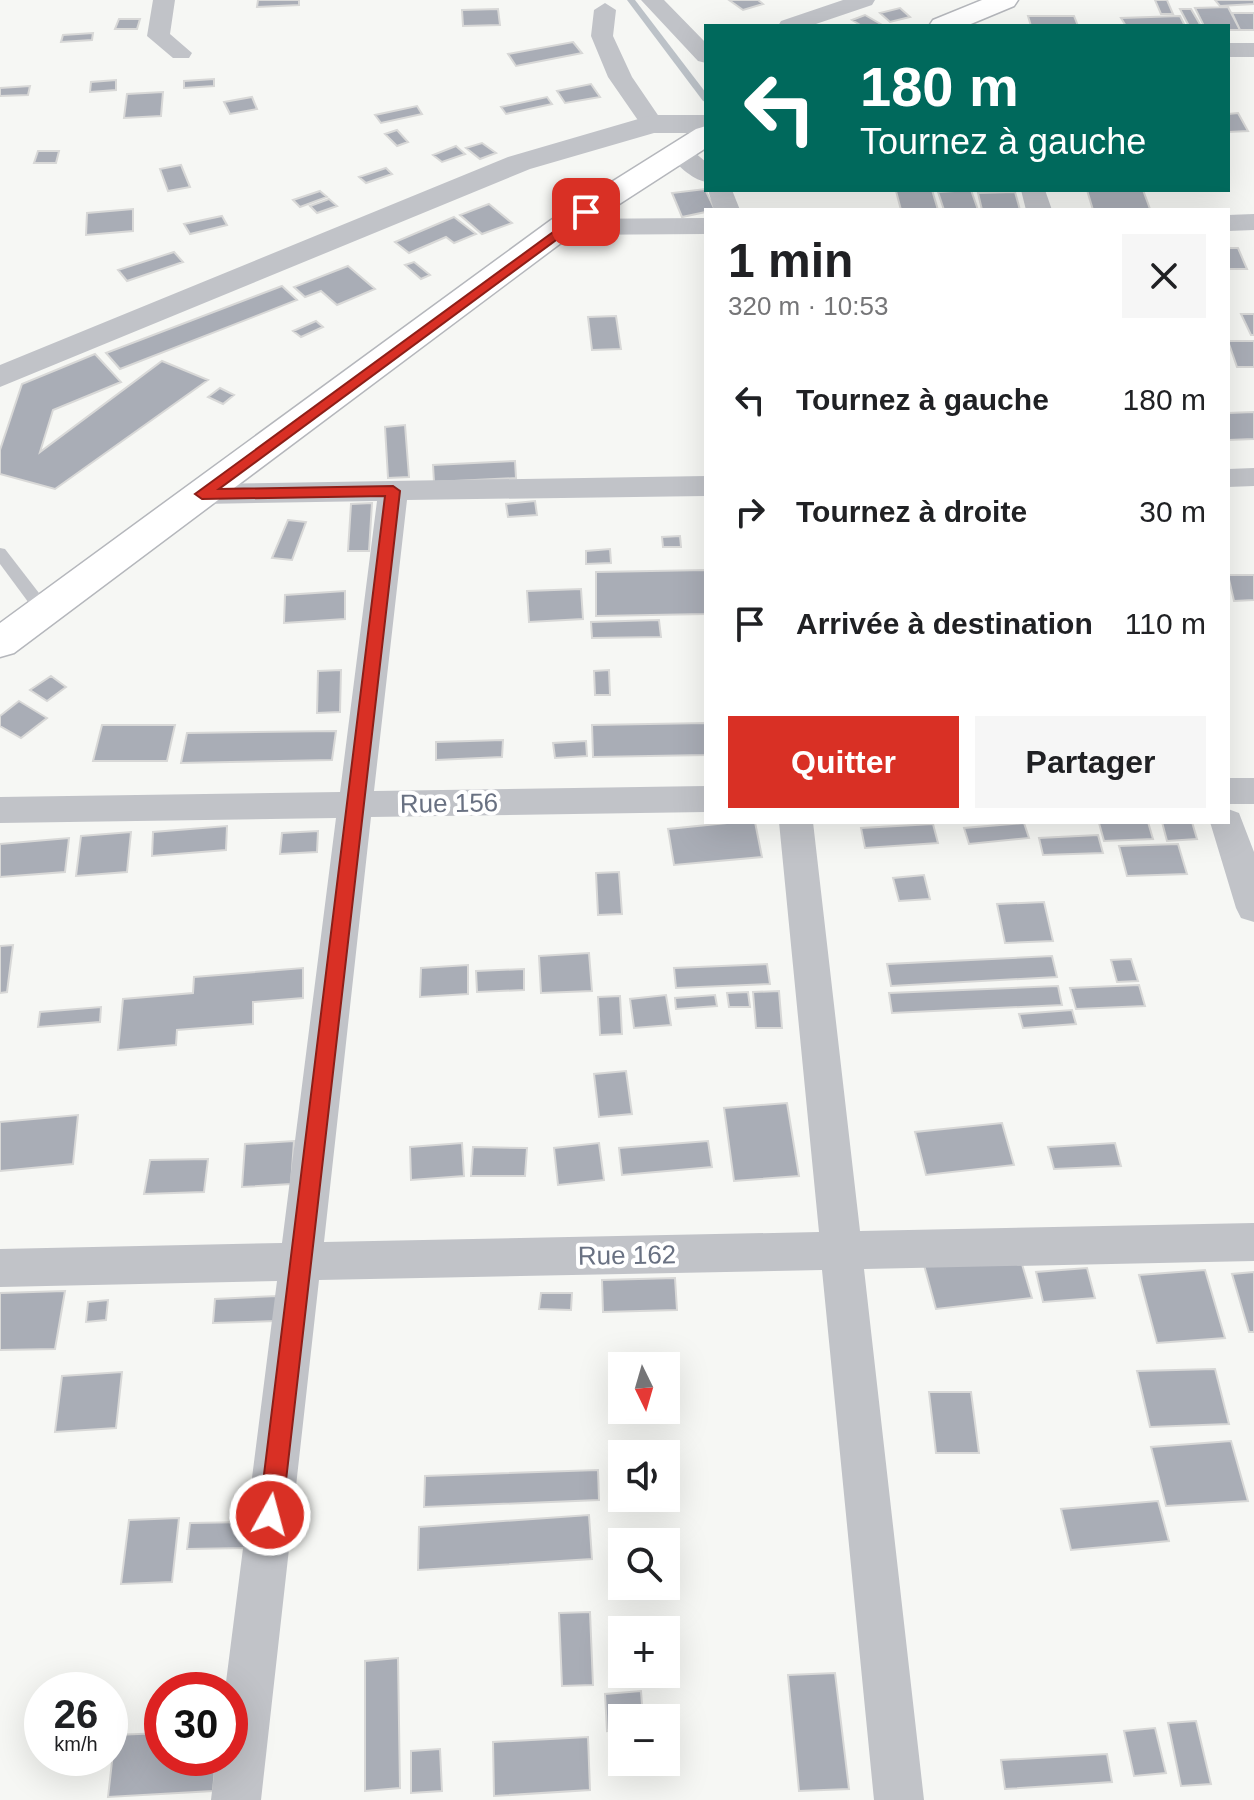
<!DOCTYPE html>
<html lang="fr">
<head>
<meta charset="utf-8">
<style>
  :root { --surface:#fff; --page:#f6f6f6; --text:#202124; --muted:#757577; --accent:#d93025 }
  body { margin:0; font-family:Arial,sans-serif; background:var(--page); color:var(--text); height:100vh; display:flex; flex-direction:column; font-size:30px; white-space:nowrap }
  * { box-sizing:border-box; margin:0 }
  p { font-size:26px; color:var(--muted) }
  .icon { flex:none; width:44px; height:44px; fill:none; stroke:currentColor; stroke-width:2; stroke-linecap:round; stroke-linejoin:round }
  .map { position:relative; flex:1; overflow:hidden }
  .details { position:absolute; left:704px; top:208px; width:526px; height:616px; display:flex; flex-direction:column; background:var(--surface); border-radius:0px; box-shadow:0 8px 32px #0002 }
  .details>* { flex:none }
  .banner { position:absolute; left:704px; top:24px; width:526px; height:168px; border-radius:0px; box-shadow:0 8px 32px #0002; background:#00695c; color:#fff; overflow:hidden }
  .needle { width:52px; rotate:175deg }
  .buttons { position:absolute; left:608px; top:1352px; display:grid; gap:16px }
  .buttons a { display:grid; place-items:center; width:72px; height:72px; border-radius:0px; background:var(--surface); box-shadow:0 8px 32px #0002; font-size:40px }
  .speed { position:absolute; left:24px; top:1672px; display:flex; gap:16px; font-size:40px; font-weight:700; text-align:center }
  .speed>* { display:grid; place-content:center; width:104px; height:104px; border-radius:50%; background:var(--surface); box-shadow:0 8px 32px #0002; line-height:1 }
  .speed small { font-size:20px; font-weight:400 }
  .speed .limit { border:12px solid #d22; background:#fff; color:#111 }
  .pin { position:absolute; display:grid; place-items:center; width:68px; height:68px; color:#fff; margin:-34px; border-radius:16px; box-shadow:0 4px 12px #0006 }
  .me { position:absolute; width:88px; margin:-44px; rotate:7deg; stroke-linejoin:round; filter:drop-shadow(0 0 6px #0008) }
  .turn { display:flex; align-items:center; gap:28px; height:168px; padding:0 24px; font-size:36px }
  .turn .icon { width:104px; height:104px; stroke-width:2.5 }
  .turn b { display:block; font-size:56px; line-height:68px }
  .round { display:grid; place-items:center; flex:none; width:84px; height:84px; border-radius:0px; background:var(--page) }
  .head { display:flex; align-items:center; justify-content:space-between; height:136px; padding:0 24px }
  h1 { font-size:48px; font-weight:800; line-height:60px }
  .primary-button { display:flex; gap:16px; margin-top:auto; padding:16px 24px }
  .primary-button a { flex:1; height:92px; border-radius:0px; background:var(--accent); color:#fff; font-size:32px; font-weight:800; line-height:92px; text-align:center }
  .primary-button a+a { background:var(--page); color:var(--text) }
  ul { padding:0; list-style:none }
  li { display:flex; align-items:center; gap:24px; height:112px; padding:0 24px }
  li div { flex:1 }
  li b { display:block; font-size:30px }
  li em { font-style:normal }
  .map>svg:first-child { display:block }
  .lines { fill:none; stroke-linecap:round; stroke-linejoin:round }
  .stream { fill:#bcc2c8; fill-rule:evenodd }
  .building { fill:#a9adb6; stroke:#d8d8d7; stroke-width:2 }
  .primary-casing { stroke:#b5b7bc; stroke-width:3 }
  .service { fill:#c1c3c8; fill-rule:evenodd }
  .minor { fill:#c1c3c8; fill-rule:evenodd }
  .tertiary { fill:#c1c3c8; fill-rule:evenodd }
  .primary { fill:#fff; fill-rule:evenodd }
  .route { fill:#d93025; stroke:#8d1f18; stroke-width:2 }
  .labels { text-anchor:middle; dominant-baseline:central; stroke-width:8; stroke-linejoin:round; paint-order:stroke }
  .street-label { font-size:26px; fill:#697182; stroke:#fff }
</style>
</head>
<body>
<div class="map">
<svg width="1254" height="1800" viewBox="0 0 1254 1800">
  <rect width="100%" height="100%" fill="#f6f7f4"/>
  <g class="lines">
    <!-- stream -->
    <path class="stream" d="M627,0H635L706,93V102L703,101Z"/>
  </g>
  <!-- building -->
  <path class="building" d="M258,0H299V5L257,7Z
    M729,0H758L763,4L743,10Z
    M1155,0H1167L1173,14H1161Z
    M1215,0H1254V4L1220,6Z
    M1228,7L1240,30H1228V26H1204L1195,8Z
    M900,8L910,17L890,22L880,13Z
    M498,9L500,25L463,26L462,10Z
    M1180,9H1191L1201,26H1189Z
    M1232,13H1254V30H1240Z
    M865,15L884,26H862L852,20Z
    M1028,16H1074L1078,26H1031Z
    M1180,16L1185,26H1126L1121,18Z
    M119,19H140L137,29H115Z
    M93,33L92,40L61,42L63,35Z
    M573,42L582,53L516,66L508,54Z
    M214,79V86L184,88V81Z
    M116,80V90L90,92L91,82Z
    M591,84L600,97L565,103L557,91Z
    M30,86L28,95L0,96V88Z
    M163,92L161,116L124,118L127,94Z
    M252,97L257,109L230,114L224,102Z
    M547,97L552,104L506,114L501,107Z
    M417,106L422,114L381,123L375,115Z
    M1238,113L1248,131L1228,132V114Z
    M397,130L408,142L397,146L385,134Z
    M482,143L496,153L480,159L466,148Z
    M456,146L465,154L442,162L433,155Z
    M38,151H59L56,163H34Z
    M181,165L190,187L168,191L160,169Z
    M386,168L392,174L366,183L359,177Z
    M705,189L715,210L682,217L672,193Z
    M932,190L938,210H901L896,191Z
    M971,190L978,210H944L938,192Z
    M1087,190H1143L1150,209L1093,210Z
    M320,191L327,197L300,207L293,200Z
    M1015,192L1020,210H982L978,193Z
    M329,199L337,206L317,213L310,206Z
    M489,204L512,223L482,234L460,215Z
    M133,209V231L86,235L87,213Z
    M222,216L227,225L190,234L184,224Z
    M454,217L476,234L454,243L446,237L409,253L395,242Z
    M1228,248H1238L1247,269H1228Z
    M174,252L183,262L127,281L118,270Z
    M414,262L430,275L421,279L405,265Z
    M348,266L375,289L337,305L321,291L305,297L294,287Z
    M282,286L297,300L120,369L106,353Z
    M1241,314H1254V335H1251Z
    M616,316L621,349L592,350L588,317Z
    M316,321L323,327L301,337L293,331Z
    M1228,341H1254V367H1237Z
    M95,354L121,382L53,410L40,452L162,361L208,380L55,489L0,474V450L22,384Z
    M220,388L234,395L223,404L208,397Z
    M1254,412V439L1228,440V413Z
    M405,425L409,477L388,478L385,427Z
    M515,461L516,478L434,482L433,465Z
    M535,501L537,515L508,517L506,504Z
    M372,503L369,551H348L351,504Z
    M288,520L306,522L292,560L272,558Z
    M680,536L681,547H663L662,537Z
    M610,549L611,563L586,564V551Z
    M706,570V614L596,616V572Z
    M1228,575H1254V600L1234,601Z
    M581,589L583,619L529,622L527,591Z
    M345,591V619L284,623L285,595Z
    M659,620L661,637L592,638L591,622Z
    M341,670L340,712L317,713L318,671Z
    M609,670L610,695H595L594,671Z
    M51,676L66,687L47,701L30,690Z
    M19,701L47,718L21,738L0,726V716Z
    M706,723V755L593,757L592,725Z
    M102,725H175L167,761H93Z
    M336,731L332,760L181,763L187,733Z
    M503,740L502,757L436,760V742Z
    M586,741L587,756L555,758L553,743Z
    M737,822H755L762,857L674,865L668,829Z
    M1148,822L1153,839L1104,841L1099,823Z
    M1162,822H1192L1197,839L1167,841Z
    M1024,823L1029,838L969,844L964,828Z
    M933,824L938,843L865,848L861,828Z
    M227,826L226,850L152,856L153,832Z
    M318,831L317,852L280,854L282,833Z
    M131,832L127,872L76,876L81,836Z
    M1098,835L1103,853L1043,855L1039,838Z
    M69,838L65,872L0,877V844Z
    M1178,844L1187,874L1127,876L1119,846Z
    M619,872L622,914L598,915L596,873Z
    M924,875L930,899L899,901L893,878Z
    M1044,902L1053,941L1005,943L997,904Z
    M13,945L7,992L0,993V946Z
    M589,953L592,991L541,993L539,956Z
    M1052,956L1057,977L891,986L887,964Z
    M1131,959L1138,981L1117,982L1111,960Z
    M767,964L770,984L676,988L674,968Z
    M468,965V994L420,997L421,968Z
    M303,968V998L253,1002V1024L177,1030L176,1045L118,1050L123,999L193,993L194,977Z
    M524,969V990L477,992L476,971Z
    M1139,985L1145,1006L1076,1009L1070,988Z
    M1058,986L1062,1005L892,1013L889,993Z
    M779,991L782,1028H756L753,992Z
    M748,992L750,1007H729L727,993Z
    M666,995L671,1025L634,1028L630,999Z
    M715,995L717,1006L676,1009L675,998Z
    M620,996L622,1034L600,1035L598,997Z
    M101,1007L100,1022L38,1027L40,1012Z
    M1072,1010L1076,1024L1023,1028L1019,1014Z
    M626,1071L632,1114L599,1117L594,1074Z
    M787,1103L799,1176L734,1181L724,1108Z
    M78,1115L73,1164L0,1171V1122Z
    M1002,1123L1014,1165L926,1175L915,1132Z
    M294,1141L291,1184L242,1187L245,1144Z
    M708,1141L712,1167L622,1175L619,1148Z
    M462,1143L464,1176L411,1180L410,1147Z
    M599,1143L604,1180L558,1185L554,1148Z
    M1115,1143L1121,1166L1054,1169L1048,1147Z
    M473,1147L527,1148L525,1176H471Z
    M208,1159L204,1192L144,1194L150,1160Z
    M1019,1254L1032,1298L936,1309L924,1265Z
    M1087,1268L1095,1298L1043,1302L1036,1272Z
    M1205,1270L1225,1338L1157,1343L1139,1275Z
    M1254,1272V1332H1249L1232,1274Z
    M675,1278L677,1310L603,1312L602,1280Z
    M65,1291L55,1349L0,1350V1293Z
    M541,1293H572L571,1310L539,1309Z
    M277,1296L276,1321L213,1323L215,1299Z
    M108,1300L106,1320L86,1322L88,1302Z
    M1215,1369L1229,1424L1150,1427L1137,1371Z
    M122,1372L116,1428L55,1432L62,1376Z
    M929,1392H971L979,1453H936Z
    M1231,1441L1248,1501L1166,1506L1151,1447Z
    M598,1470L599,1500L424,1507L425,1476Z
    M1158,1501L1169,1541L1071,1550L1061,1509Z
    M589,1515L592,1559L418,1570L419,1527Z
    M179,1518L172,1582L121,1584L129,1520Z
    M248,1522L245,1548L187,1549L190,1523Z
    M590,1612L593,1685L562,1686L559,1613Z
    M398,1658L400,1788L365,1791V1661Z
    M835,1673L849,1789L799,1791L788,1675Z
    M641,1691L643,1718H622V1729L607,1731L605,1694Z
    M1196,1721L1211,1784L1181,1786L1168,1723Z
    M1155,1728L1166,1773L1134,1776L1124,1731Z
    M162,1733V1758H216L213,1791L108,1797L115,1735Z
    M588,1737L590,1790L494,1796L493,1742Z
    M440,1749L442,1791L411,1793V1751Z
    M1107,1754L1112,1782L1005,1789L1001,1760Z"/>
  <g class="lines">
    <!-- primary casing -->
    <g class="primary-casing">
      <path id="primary" d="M982,0H1018L1014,6L966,26H929L933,20Z
        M706,126V148L573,234L14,653L0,657V623L551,220L696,129Z"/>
    </g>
    <!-- service -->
    <path class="service" d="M0,548L5,549L49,606L51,610L49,614H37L0,564Z"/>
    <!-- minor -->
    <path class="minor" d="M153,0H175L170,34L192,53L189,58H173L147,36Z
      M641,0H664L706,43V63L698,61Z
      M843,0H875L872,5L810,26H778L781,21Z
      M605,3L616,10L613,36L632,77L664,124L660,129H644L608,77L591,36L594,10Z
      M1228,43H1254V57H1228Z
      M679,145L688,147L706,162V182C691,179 676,164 667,152L670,147Z
      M708,190H732L740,210H714Z
      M1021,190H1045L1052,210H1026Z
      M1254,214V230L1228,231V215Z
      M706,218V234L562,235L553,232L549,227L553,222L562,219Z
      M1254,468V486L1228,487V469Z
      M706,476V496L407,500L374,791L706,786V812L371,817L324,1242L819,1232L779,822H813L860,1231L1254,1223V1261L864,1269L924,1800H874L822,1270L319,1280L261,1800H211L216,1758H230V1690H225L277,1281L0,1287V1249L282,1243L336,818L0,823V797L340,792L377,501L202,504L192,501L187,494L192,487L202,484Z
      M1228,778H1254V804H1228Z
      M1228,809L1239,813L1254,852V922L1241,918L1236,908L1210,822H1228Z"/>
    <!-- tertiary -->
    <path class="tertiary" d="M652,115H706V133H654L530,169L0,387V365L508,157Z"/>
    <!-- primary -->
    <use href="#primary" class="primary"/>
  </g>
  <!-- route -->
  <path class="route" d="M586,208L592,212L590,215L219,489L393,486L400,491L282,1515L279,1523L270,1527L262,1523L259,1515L385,496L202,499L195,494Z"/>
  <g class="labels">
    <!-- street labels -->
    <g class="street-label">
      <text transform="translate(449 803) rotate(-1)">Rue 156</text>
      <text transform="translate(627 1255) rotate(-1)">Rue 162</text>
    </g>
  </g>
</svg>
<div class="buttons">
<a><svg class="needle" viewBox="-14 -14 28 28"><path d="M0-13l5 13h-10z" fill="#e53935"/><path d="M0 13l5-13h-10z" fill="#757577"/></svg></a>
<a><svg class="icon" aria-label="sound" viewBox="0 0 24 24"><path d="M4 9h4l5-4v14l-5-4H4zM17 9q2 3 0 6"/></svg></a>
<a><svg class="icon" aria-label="search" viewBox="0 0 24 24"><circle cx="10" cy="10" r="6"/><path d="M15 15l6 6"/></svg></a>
<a>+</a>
<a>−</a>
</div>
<div class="speed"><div>26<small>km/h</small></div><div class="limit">30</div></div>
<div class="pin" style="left:586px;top:212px;background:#d93025"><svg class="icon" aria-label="arrive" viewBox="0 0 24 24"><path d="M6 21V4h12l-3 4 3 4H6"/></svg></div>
<svg class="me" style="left:270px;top:1515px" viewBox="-20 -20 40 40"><circle r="17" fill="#d93025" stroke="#fff" stroke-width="3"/><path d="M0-11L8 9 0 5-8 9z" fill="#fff"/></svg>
<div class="banner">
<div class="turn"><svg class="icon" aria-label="left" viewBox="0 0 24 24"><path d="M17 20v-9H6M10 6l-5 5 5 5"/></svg><div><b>180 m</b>Tournez à gauche</div></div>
</div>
<section class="details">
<div class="head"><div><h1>1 min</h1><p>320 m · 10:53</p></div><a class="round"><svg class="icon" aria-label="close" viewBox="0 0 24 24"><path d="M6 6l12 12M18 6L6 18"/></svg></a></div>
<ul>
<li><svg class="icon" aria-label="left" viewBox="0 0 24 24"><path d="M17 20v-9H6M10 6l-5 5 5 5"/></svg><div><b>Tournez à gauche</b></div><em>180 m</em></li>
<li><svg class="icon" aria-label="right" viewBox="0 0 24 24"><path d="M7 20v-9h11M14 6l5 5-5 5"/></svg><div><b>Tournez à droite</b></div><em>30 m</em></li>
<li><svg class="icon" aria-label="arrive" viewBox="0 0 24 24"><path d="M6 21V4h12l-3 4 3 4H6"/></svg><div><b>Arrivée à destination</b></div><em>110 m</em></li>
</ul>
<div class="primary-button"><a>Quitter</a><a>Partager</a></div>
</section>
</div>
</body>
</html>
